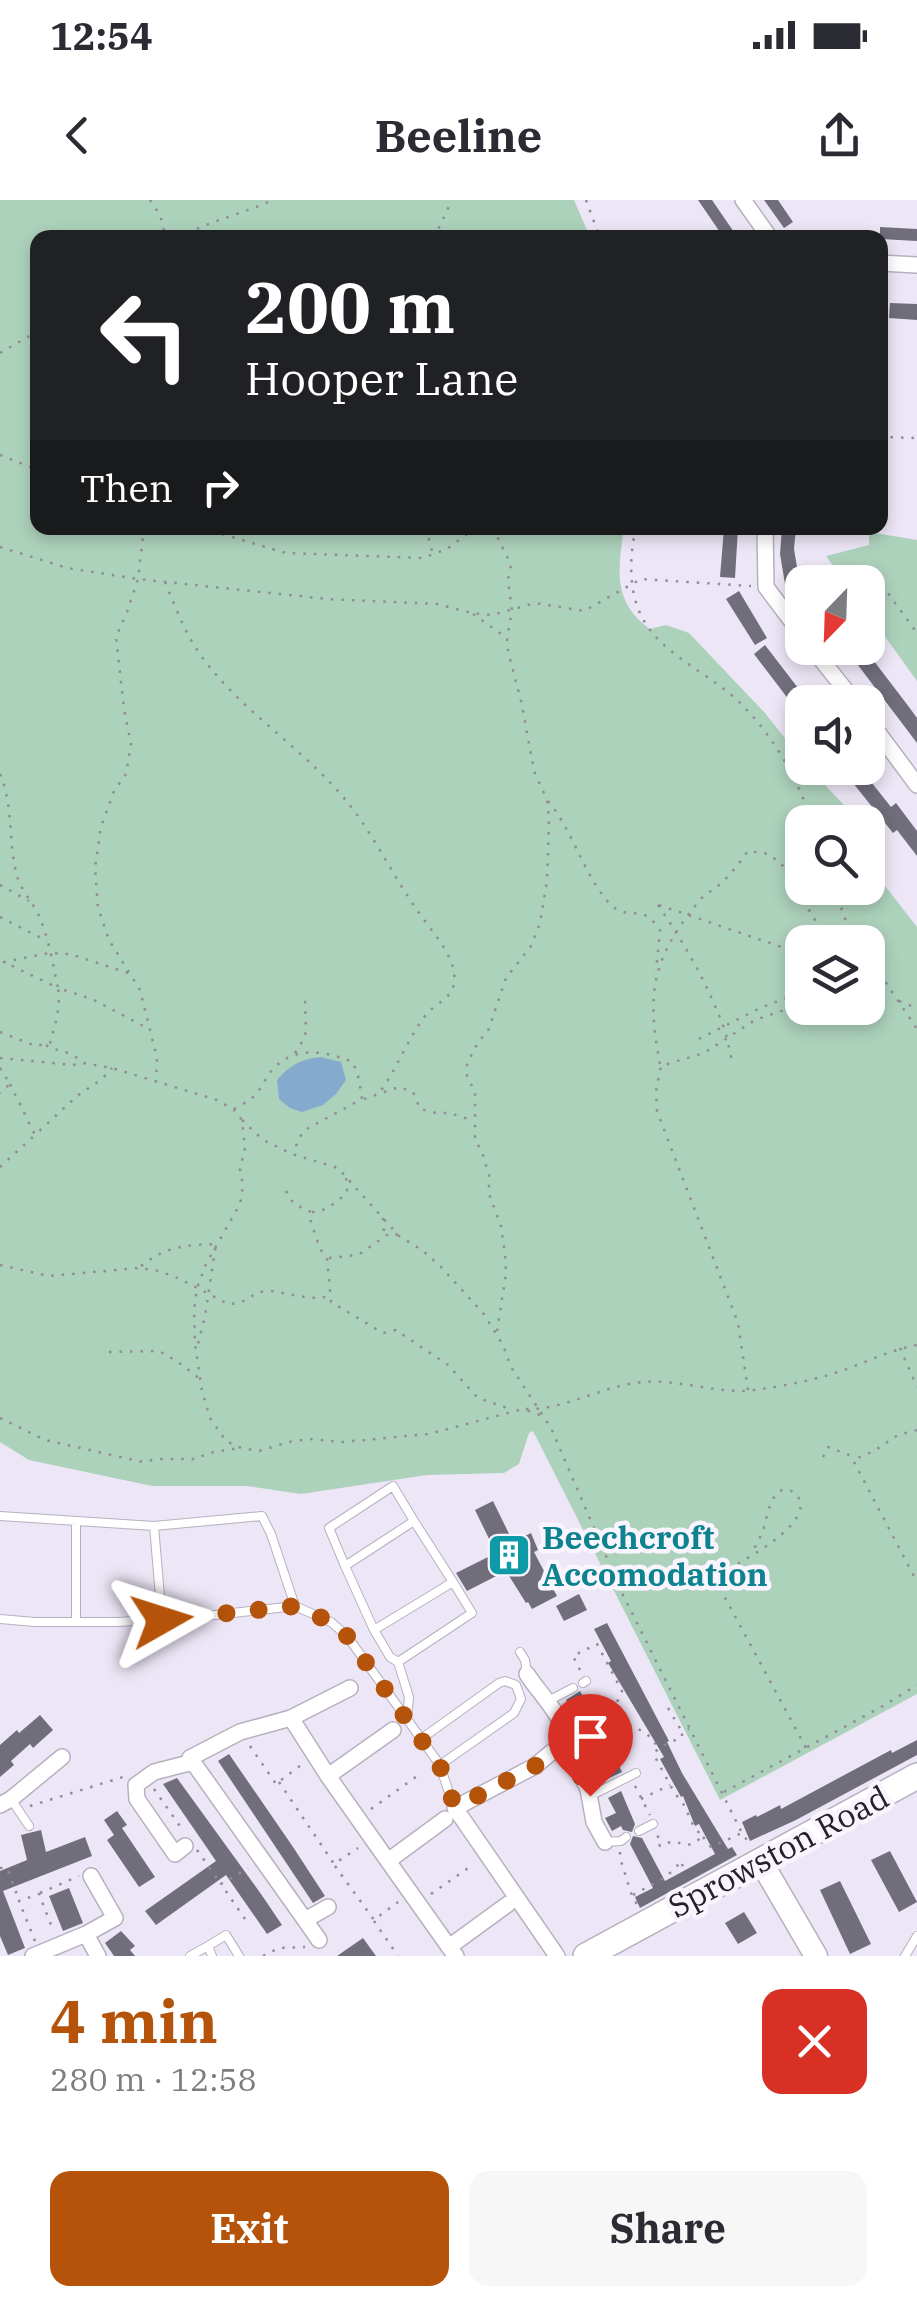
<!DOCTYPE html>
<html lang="en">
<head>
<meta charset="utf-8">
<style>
  :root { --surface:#fff; --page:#f7f7f7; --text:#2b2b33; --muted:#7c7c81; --accent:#b45309 }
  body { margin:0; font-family:"IBM Plex Serif",serif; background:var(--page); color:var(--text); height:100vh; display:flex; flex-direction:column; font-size:38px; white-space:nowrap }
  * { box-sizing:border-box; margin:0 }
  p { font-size:32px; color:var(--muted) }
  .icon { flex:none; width:55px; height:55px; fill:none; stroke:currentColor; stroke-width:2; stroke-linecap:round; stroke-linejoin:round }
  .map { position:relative; height:1756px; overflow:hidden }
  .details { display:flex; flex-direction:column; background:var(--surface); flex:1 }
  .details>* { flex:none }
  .top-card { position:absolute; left:30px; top:30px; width:858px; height:305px; border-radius:20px; box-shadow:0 5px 15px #0003; background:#202124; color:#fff; overflow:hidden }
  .needle { width:65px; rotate:203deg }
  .controls { position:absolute; left:785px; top:365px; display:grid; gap:20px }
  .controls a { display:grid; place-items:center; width:100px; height:100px; border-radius:20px; background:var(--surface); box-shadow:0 5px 15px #0003; font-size:50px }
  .pin { position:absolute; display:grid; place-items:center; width:85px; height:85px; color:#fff; margin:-102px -42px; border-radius:50% 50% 50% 0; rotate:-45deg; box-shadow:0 0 10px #0007 }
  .pin .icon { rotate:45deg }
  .me { position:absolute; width:110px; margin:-55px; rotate:84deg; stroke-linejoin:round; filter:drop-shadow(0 0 8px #0008) }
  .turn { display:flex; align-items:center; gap:35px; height:210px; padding:0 50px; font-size:45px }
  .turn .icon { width:130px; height:130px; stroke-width:2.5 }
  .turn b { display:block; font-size:70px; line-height:85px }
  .then { display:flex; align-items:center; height:95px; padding:0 50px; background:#0003; gap:20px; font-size:38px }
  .round { display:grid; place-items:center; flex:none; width:105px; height:105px; border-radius:20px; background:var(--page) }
  .head { display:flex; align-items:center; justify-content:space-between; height:170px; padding:0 50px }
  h1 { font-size:60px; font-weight:800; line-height:75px; color:var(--accent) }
  .primary-button { display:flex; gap:20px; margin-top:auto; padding:20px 50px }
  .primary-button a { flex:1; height:115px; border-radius:20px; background:var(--accent); color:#fff; font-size:40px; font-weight:800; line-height:115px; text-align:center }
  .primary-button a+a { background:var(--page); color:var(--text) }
  .status { display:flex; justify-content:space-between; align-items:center; height:70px; padding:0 50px; background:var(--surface); direction:ltr }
  .status svg { height:28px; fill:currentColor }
  header { display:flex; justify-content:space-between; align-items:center; height:130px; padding:0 50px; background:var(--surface); font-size:45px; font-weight:800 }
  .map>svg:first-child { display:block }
  .green { fill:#add2bc; fill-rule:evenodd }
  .water { fill:#84abce }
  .building { fill:#716e7c }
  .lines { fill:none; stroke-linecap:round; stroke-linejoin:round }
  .lane-casing { stroke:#b6b0bf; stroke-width:10 }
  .street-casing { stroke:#b6b0bf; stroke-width:18 }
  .secondary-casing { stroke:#b6b0bf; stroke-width:25 }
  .primary-casing { stroke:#b6b0bf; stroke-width:28 }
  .path { stroke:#918b97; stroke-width:2.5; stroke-dasharray:2.5 8; stroke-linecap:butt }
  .lane { stroke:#fff; stroke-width:8 }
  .street { stroke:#fff; stroke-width:15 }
  .secondary { stroke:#fff; stroke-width:22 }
  .primary { stroke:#fff; stroke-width:25 }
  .route { stroke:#b45309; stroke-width:18; stroke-dasharray:0 32.4 }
  .labels { text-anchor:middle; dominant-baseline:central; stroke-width:9; stroke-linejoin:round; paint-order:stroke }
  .culture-label { font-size:32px; font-weight:bold; fill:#0d838f; stroke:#f9f4fe; text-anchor:start }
  .street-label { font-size:32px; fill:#232026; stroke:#f9f4fe }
</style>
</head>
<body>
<div class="status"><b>12:54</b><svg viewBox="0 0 49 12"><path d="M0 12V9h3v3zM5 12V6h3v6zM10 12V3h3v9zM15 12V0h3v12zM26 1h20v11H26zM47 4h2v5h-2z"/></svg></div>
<header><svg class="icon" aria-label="back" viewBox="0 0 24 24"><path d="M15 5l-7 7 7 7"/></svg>Beeline<svg class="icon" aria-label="share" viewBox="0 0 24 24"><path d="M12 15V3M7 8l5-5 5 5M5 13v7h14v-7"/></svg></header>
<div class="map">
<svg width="917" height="1756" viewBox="0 0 917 1756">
  <rect width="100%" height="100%" fill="#ede6f6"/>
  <!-- green -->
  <path class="green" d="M0,0H574L590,37L38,38V328H624C618,369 612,402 650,429L666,425L689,433L765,513L802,560V568H809L843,604L847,622H802V688H868V664L917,727V1494L720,1600L533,1231L529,1233L519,1264L504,1273L427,1275L301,1294L247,1286H152L29,1260L0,1242ZM802,742H868V808H802Z
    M869,332L917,340V481L868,413V382H845L826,356L869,345Z"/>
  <!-- water -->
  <path class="water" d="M321,857L341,862L346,880L336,894L323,905L302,912L290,908L279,899L277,880C290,865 301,859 321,857Z"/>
  <!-- building -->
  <path class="building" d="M698,0H712L738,38H724Z
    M764,0H778L793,22L784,28Z
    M880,27L917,29V41L880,39Z
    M890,103L917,104V120L889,118Z
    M724,328H738L735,378L720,377Z
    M782,328H796L794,349L799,379L802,383V407L785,384L780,354Z
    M739,391L767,438L755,445L726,399Z
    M765,445L808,501L802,502V517L754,454Z
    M845,448H864L909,507L917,518V543Z
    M841,568H860L891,607L896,603L917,631V656L897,630L893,633Z
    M493,1301L513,1342L531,1333L538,1350L534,1352L557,1396L532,1409L528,1402L526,1403L506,1371L467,1391L456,1373L496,1353L475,1310Z
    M579,1394L587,1410L564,1421L556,1406Z
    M607,1423L669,1541L667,1542L682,1573L728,1649L732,1647L737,1655L640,1708L635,1697L653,1688L630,1644L633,1636L642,1638L665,1681L715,1654L699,1624L695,1626L683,1596L681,1597L660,1559L664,1557L608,1463L611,1461L594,1429Z
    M580,1491L622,1572L607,1579L602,1571L594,1576L587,1562L595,1557L586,1540L588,1538L566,1500Z
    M40,1515L53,1530L33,1548L30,1544L11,1561L14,1565L0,1577V1545L17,1530L19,1533Z
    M917,1540V1555L796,1620L750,1641L742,1622L756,1615L757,1617L780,1605L781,1609L891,1550L892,1553Z
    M229,1554L293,1647L325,1696L313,1703L218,1561Z
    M177,1578L261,1694L282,1725L267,1734L226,1675L156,1725L145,1711L216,1661L163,1584Z
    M621,1591L635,1624L632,1632L623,1630L621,1626L612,1631L605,1618L616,1613L608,1598Z
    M117,1611L127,1625L122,1628L155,1677L139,1687L107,1640L114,1635L104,1620Z
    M41,1630L46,1652L85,1637L92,1656L3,1691L25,1748L8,1755L0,1736V1671L27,1660L21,1635Z
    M890,1651L917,1702L899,1712L871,1660Z
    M840,1681L871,1744L850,1754L820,1690Z
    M69,1688L83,1723L63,1731L49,1696Z
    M744,1712L757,1733L738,1744L725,1723Z
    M121,1731L135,1746L130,1750L135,1756H114L105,1743Z
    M363,1738L376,1756H337Z"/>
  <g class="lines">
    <!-- lane casing -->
    <g class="lane-casing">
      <path id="lane" d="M0,1316L154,1326L262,1316L271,1334L295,1406
        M76,1322V1422
        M154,1326L162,1420
        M345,1366L329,1328L393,1286L414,1321
        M0,1419L35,1422H118L197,1417L295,1406L331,1422L347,1436L440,1565L450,1596L457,1606
        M374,1430L345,1366L414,1321L453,1382
        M520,1452L525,1460L527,1474
        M398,1462L472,1413L453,1382L374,1430L390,1457L398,1462L409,1497L407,1517
        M583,1483L586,1481
        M548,1501L573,1488
        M421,1539L499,1483L505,1481L516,1485L521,1499L514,1513L440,1565
        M590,1596L636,1573
        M11,1599L29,1626
        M639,1631L653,1624
        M605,1642L621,1641L626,1637
        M208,1746L226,1735L239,1756
        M190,1756L208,1746L212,1756
        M905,1756L917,1736"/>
    </g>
    <!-- street casing -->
    <g class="street-casing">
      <path id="street" d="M743,0L770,38
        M880,63L917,65
        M765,328L766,387L802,435
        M812,448L855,502
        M868,519L917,585
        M527,1474C540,1495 574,1526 566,1552L573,1559L588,1589L594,1622L605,1642
        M291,1518L240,1532L190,1558L305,1720L328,1707
        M328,1576L291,1518L350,1488
        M0,1605L11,1599L62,1557
        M445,1619L388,1661L449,1747
        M185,1646L175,1654L137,1599L136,1585L154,1572L193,1562
        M388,1661L328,1576L393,1530
        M305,1720L319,1740
        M86,1734L98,1756
        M33,1756L86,1734L115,1718L91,1676
        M456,1756L449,1747L508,1704
        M557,1756L455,1608L535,1566L553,1551L566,1552"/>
    </g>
    <!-- secondary casing -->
    <g class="secondary-casing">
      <path id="secondary" d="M760,1660L816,1756"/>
    </g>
    <!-- primary casing -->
    <g class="primary-casing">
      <path id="primary" d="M586,1756L917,1576"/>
    </g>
    <!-- path -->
    <path class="path" d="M150,0L160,15L166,38
      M586,0L600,38
      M178,38C209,21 242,14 273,0
      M434,38L452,0
      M0,153L38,131
      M880,237L917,238
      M0,255L38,270
      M144,328L138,379L127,412L116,437L124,509L131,544L126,574L114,591L101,627L95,668L98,708L109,740L140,790L157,858L156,880
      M202,328L286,353L423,358L447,349L475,328
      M426,328L433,355
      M493,328L511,365L508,380L512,410L507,438L508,451L522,505L534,571L547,600L549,619L547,681L540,723L531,746L506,778L488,831L479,841L467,863V876L475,892V940L482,952L489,975V994L501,1026L505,1054L506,1074L497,1131
      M636,328C628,361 628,403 651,431C672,459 716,478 741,504C775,538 797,578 812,622
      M0,347L67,368L138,379L327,399L437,404L472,413L492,415L535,403L584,411L641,379L751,386
      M165,382C176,408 185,434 202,457C239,508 295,543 337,590C370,626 389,670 417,710C430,730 458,757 454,783C452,799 435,803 425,816C407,840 397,869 379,893
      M882,385L917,433
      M473,414L507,438
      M0,574C14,607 8,643 17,676C22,692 34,704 40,718C49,740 53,765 58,788L4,762L50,753L70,754L128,773
      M548,601C573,631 582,671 608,702C624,720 637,708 650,718C652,719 658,728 660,730L656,771
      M0,685L29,701
      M834,688L846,721L859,742
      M658,705C683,741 706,781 722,823C727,835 729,848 732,861
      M659,705L802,754
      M0,717L47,741
      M868,756L917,829
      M868,781L879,777
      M899,801L917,808
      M842,808L850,827
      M0,832L36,846L50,843C55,825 61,808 58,788L92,799L149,829
      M699,839L760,808L802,792
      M46,845C58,853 67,848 82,862
      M295,853L304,839L306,831L305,800
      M0,858L73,865L83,863L112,868L217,900L234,910L242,920L245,948L240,969L243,986L240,1004L206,1064L197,1088L194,1111L195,1144L202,1191L210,1218L226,1241L241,1248L259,1251L289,1242L310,1239L342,1242L429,1234L523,1209
      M660,864C646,792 652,758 700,700C705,694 712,691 718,686C730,676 739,663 748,651L769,654L783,666L828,742
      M0,868L10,884L0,893
      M10,884L35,935L77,896L102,879L112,868
      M364,899L399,887L413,892L420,909L436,913H450L474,921
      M234,909C241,905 249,901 254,896C262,889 265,878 272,870C295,845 325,851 353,862L359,879L362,899L303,931L293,952
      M242,920L263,940L292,954L338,968L399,1036L422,1050L441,1067L483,1113L503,1145L511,1167L551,1228L621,1391L742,1633L751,1646
      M0,967L35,935
      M286,991L294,1004L311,1012V1022L320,1049L327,1058L331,1102L383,1133L396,1130L448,1165L478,1198L513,1210
      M312,1012C323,1013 341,1000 347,991L346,977
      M383,1018L384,1035
      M329,1058L358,1055L390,1033L398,1035
      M0,1065L49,1076L139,1068L159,1071L180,1079L228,1104L240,1103L259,1092L271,1091L310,1098L326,1097L328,1100
      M141,1066C167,1046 184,1045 216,1044L205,1116L197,1148
      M900,1148L917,1187
      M109,1152L159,1151L178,1162L199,1178
      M748,1190L738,1123L657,911L656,891L661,866L704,853L755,820L802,804
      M540,1215L523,1209C565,1211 602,1185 644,1182C674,1179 713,1192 745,1191C766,1189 800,1183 821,1177C854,1169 884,1151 917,1145
      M0,1218L45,1240L143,1262L157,1259H196L209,1253L239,1248
      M917,1230L898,1235L874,1251L853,1260L917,1382
      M823,1257L828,1247L852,1256L853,1259
      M671,1331C682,1352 687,1376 714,1377C735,1365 808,1329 800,1301C799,1297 794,1291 789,1290C770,1285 767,1321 762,1333C759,1340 755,1347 751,1354
      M715,1379L806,1548
      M580,1470L573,1456L597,1444L622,1491L617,1502L618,1517C634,1532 645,1525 658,1548
      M599,1500L602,1504L615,1503
      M668,1508L681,1530
      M250,1546L276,1584L301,1565
      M279,1582L334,1664L358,1648
      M635,1586L650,1615
      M154,1589L184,1632
      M724,1592L883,1506L917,1485
      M641,1599L670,1585
      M30,1606L123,1577
      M371,1609L420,1574
      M659,1636L656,1638L660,1646L673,1641C686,1645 692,1648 702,1636L694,1627L684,1605L674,1592L654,1555L658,1548L682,1537V1532L689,1529
      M703,1637L711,1647L742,1633
      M197,1650L221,1684
      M620,1652V1658L632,1696L638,1706
      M335,1666L374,1720L398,1702
      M0,1668H7L19,1700
      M40,1693L79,1676
      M431,1694L474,1664
      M633,1695L666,1677L682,1661L683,1671
      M245,1719L221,1684L248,1668
      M374,1721L398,1756
      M35,1741L19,1701L39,1694L53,1730
      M263,1756L279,1748L305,1747"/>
    <!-- lane -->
    <use href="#lane" class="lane"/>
    <!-- street -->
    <use href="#street" class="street"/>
    <!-- secondary -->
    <use href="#secondary" class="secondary"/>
    <!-- primary -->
    <use href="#primary" class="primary"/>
  </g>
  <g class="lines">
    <!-- route -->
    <path class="route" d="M162,1420L295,1406L331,1422L347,1436L440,1566L450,1596L458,1606L535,1566L553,1551L566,1552L573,1559L590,1596"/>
  </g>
  <!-- icons -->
  <defs>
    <g id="building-square" transform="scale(2.25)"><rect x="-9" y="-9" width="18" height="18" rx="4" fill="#0f9aa8" stroke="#f9f4fe"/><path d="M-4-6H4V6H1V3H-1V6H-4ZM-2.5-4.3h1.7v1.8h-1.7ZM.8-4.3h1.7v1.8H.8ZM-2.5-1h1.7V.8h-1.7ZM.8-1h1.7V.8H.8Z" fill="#fff"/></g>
  </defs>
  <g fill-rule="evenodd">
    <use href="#building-square" x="509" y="1355"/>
  </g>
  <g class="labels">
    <!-- culture labels -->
    <g class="culture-label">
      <text x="542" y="1337">Beechcroft<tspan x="542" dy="37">Accomodation</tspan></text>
    </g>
    <!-- street labels -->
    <g class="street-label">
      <text transform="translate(778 1651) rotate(-28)">Sprowston Road</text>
    </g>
  </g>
</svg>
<div class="controls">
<a><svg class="needle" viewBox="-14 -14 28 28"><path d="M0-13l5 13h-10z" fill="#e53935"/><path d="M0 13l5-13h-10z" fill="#7c7c81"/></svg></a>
<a><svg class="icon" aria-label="sound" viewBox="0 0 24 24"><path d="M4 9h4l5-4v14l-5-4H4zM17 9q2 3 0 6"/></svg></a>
<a><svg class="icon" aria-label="search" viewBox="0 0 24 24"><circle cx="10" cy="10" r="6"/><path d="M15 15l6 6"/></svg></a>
<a><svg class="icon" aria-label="layers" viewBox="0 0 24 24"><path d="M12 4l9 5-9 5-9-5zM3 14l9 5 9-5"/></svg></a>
</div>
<div class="pin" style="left:590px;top:1596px;background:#d93025"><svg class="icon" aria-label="arrive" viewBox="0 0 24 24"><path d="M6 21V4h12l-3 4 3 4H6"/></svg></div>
<svg class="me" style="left:162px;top:1420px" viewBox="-20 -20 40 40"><path d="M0-17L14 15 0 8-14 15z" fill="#b45309" stroke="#fff" stroke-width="4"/></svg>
<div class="top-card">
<div class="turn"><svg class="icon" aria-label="left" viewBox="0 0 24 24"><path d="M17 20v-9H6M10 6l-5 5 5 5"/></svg><div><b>200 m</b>Hooper Lane</div></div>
<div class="then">Then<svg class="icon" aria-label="right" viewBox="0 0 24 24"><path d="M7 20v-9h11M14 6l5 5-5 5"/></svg></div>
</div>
</div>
<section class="details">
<div class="head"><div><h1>4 min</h1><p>280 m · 12:58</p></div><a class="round" style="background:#d93025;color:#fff"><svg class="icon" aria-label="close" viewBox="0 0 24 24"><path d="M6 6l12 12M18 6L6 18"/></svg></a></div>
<div class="primary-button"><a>Exit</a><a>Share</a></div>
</section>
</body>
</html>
